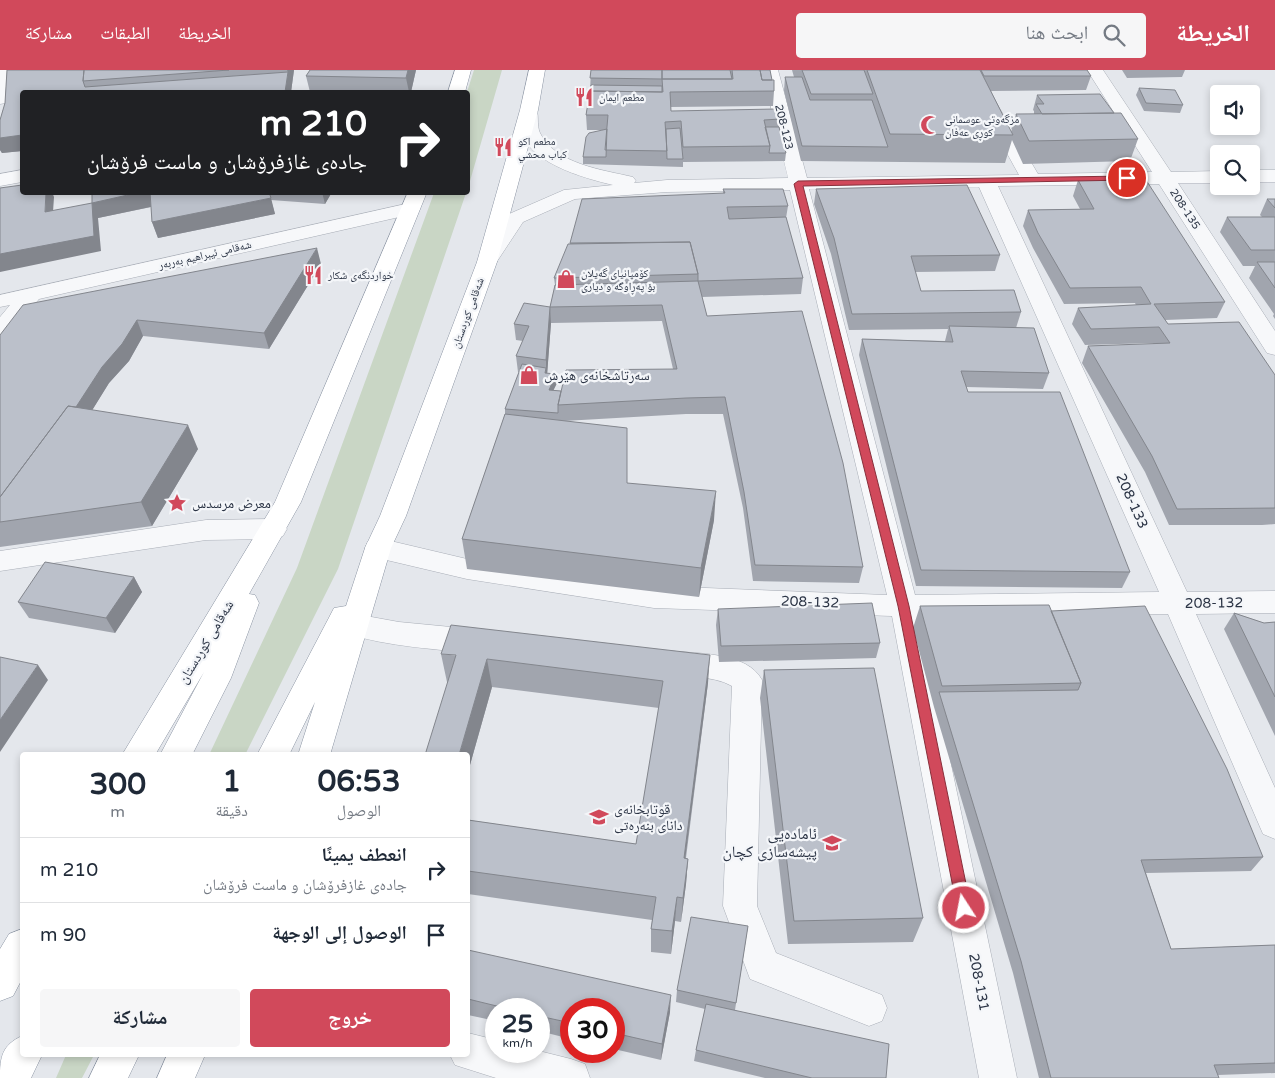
<!DOCTYPE html>
<html lang="ar">
<head>
<meta charset="utf-8">
<style>
  :root { --surface:#fff; --page:#f6f6f7; --text:#1f2937; --muted:#747a83; --line:#e0e1e3; --accent:#d1495b }
  body { margin:0; font-family:"Varela Round","Noto Naskh Arabic",sans-serif; background:var(--page); color:var(--text); direction:rtl; height:100vh; display:flex; flex-direction:column; font-size:19px; white-space:nowrap }
  * { box-sizing:border-box; margin:0 }
  p { font-size:16px; color:var(--muted) }
  .icon { flex:none; width:28px; height:28px; fill:none; stroke:currentColor; stroke-width:2; stroke-linecap:round; stroke-linejoin:round }
  .map { position:relative; flex:1; overflow:hidden; direction:ltr }
  .details { position:absolute; left:20px; top:682px; width:450px; height:305px; display:flex; flex-direction:column; background:var(--surface); border-radius:5px; box-shadow:0 2px 8px #0003; direction:rtl }
  .details>* { flex:none }
  .banner { position:absolute; left:20px; top:20px; width:450px; height:105px; border-radius:5px; box-shadow:0 2px 8px #0003; direction:rtl; background:#202124; color:#fff; overflow:hidden }
  .tools { position:absolute; left:1210px; top:15px; display:grid; gap:10px }
  .tools a { display:grid; place-items:center; width:50px; height:50px; border-radius:5px; background:var(--surface); box-shadow:0 2px 8px #0003; font-size:25px }
  .speed { position:absolute; left:485px; top:928px; display:flex; gap:10px; font-size:25px; font-weight:700; text-align:center }
  .speed>* { display:grid; place-content:center; width:65px; height:65px; border-radius:50%; background:var(--surface); box-shadow:0 2px 8px #0003; line-height:1 }
  .speed small { font-size:12px; font-weight:400 }
  .speed .limit { border:8px solid #d22; background:#fff; color:#111 }
  .pin { position:absolute; display:grid; place-items:center; width:42px; height:42px; color:#fff; margin:-21px; border:2px solid #fff; border-radius:50%; box-shadow:0 1px 5px #0007 }
  .me { position:absolute; width:55px; margin:-28px; rotate:349deg; stroke-linejoin:round; filter:drop-shadow(0 0 4px #0008) }
  .turn { display:flex; align-items:center; gap:18px; height:105px; padding:0 20px; font-size:22px }
  .turn .icon { width:65px; height:65px; stroke-width:2.5 }
  .turn b { display:block; font-size:35px; line-height:42px }
  .eta { display:flex; justify-content:space-evenly; align-items:center; height:85px; text-align:center }
  .eta b { font-size:30px; font-weight:700; line-height:35px }
  .cta { display:flex; gap:10px; margin-top:auto; padding:10px 20px }
  .cta a { flex:1; height:58px; border-radius:5px; background:var(--accent); color:#fff; font-size:20px; font-weight:700; line-height:58px; text-align:center }
  .cta a+a { background:var(--page); color:var(--text) }
  ul { padding:0; list-style:none }
  li { display:flex; align-items:center; gap:15px; height:65px; padding:0 20px; border-top:1px solid var(--line) }
  li div { flex:1 }
  li b { display:block; font-size:19px }
  li em { font-style:normal }
  header { display:flex; align-items:center; gap:30px; box-sizing:border-box; height:70px; padding:0 25px; background:var(--accent); color:#fff }
  header strong { font-size:24px }
  nav { display:flex; gap:28px; margin-inline-start:auto; font-size:18px }
  .search { width:350px; height:45px; background:var(--page); display:flex; align-items:center; gap:12px; box-sizing:border-box; padding:0 18px; border-radius:5px; color:var(--muted); font-size:19px }
  .map>svg:first-child { display:block }
  .green { fill:#c9d6c5 }
  .lines { fill:none; stroke-linecap:round; stroke-linejoin:round }
  .minor-casing { stroke:#a9aeb7; stroke-width:1 }
  .highway-casing { stroke:#8b94a3; stroke-width:1 }
  .minor { fill:#f7f8fa; fill-rule:evenodd }
  .highway { fill:#fff; fill-rule:evenodd }
  .wall { fill:#a1a5ae }
  .shaded-wall { fill:#83868d }
  .building { fill:#bbc0ca; stroke:#83868d }
  .route { fill:#d1495b; stroke:#882f3b }
  .labels { text-anchor:middle; dominant-baseline:central; stroke-width:4.5; stroke-linejoin:round; paint-order:stroke }
  .far-poi-label { font-size:11px; fill:#2b3445; stroke:#f4f6f9; text-anchor:start }
  .far-street-label { font-size:11px; fill:#2b3445; stroke:#f4f6f9 }
  .poi-label { font-size:14px; fill:#2b3445; stroke:#f4f6f9; text-anchor:start }
  .street-label { font-size:14px; fill:#2b3445; stroke:#f4f6f9 }
  .near-poi-label { font-size:16px; fill:#2b3445; stroke:#f4f6f9; text-anchor:end }
</style>
</head>
<body>
<header>
<strong>الخريطة</strong>
<div class="search"><svg class="icon" aria-label="search" viewBox="0 0 24 24"><circle cx="10" cy="10" r="6"/><path d="M15 15l6 6"/></svg>ابحث هنا</div>
<nav><a>الخريطة</a><a>الطبقات</a><a>مشاركة</a></nav>
</header>
<div class="map">
<svg width="1275" height="1008" viewBox="0 0 1275 1008">
  <rect width="100%" height="100%" fill="#e4e7ec"/>
  <!-- green -->
  <path class="green" d="M474,0H502L468,118L467,22Z
    M434,123H466L338,499L245,685H209L297,498Z
    M66,985H94L82,1008H56Z"/>
  <g class="lines">
    <!-- minor casing -->
    <g class="minor-casing">
      <path id="minor" d="M0,0H12L9,29L6,33L0,34Z
        M762,0H778L807,108L1019,105L961,0H977L1038,104L1152,102L1087,0H1103L1171,102L1219,101V113H1178L1275,261V285L1267,283L1159,114L998,116L1187,522L1275,521V543L1196,544L1275,718V769L1263,764L1168,544L920,547L1017,1008H979L892,546L654,538L467,509L378,488L368,485L365,478L368,471L378,468L467,489L654,516L887,525L790,120L667,122L575,129L523,152L494,196L487,198L480,196L477,192L509,144L564,120L613,115C584,108 523,92 520,55C520,49 519,42 523,36L529,35L535,36C540,44 536,54 540,63C555,94 603,100 633,107L636,111L634,113L667,110L788,108ZM979,117L1159,522L915,525L809,119Z
        M22,100V112L0,116V104Z
        M1251,100H1275V112H1251Z
        M410,133L417,135L420,139L417,143L39,229L8,266L0,268V247L10,235L0,237V225Z
        M274,449L283,452L287,459L283,466L274,469L206,470L0,501V481L206,450Z
        M355,544L399,552L482,560L492,564L496,572L492,580L482,584C437,579 388,577 345,563L341,555L345,547Z
        M671,581C699,584 747,582 762,610L757,836L776,883L882,925L887,938L882,951L869,956L750,909L723,836L732,616C711,604 683,609 661,601L656,593L661,585Z
        M468,963L496,970V981H539L571,989L585,994L590,1008H496L455,995L450,985H468Z"/>
    </g>
    <!-- highway casing -->
    <g class="highway-casing">
      <path id="highway" d="M455,0H471L465,22H448Z
        M529,0H545L538,40L497,192L406,446L391,478L330,685H298L315,632L289,685H257L334,538L346,536L365,478L380,446L477,192L520,40Z
        M408,122H427L301,432L249,524L255,525L259,533L231,608L192,685H160L204,602L155,685H122L275,432Z
        M22,859V909L13,926L0,931V879L9,864Z
        M22,966V985H42L31,1008H0C0,987 2,975 22,966Z
        M100,985H139L128,1008H89Z
        M167,985H205L195,1008H157Z"/>
    </g>
    <!-- minor -->
    <use href="#minor" class="minor"/>
    <!-- highway -->
    <use href="#highway" class="highway"/>
  </g>
  <!-- wall -->
  <path class="wall" d="M7,0H294L291,22H22V81L2,83L0,80V50L5,33Z
    M310,0H416L411,22H310L306,6Z
    M591,0H770L774,21L773,36L671,37V41L780,49L779,57L786,83L785,91L683,92V97L583,94V87L605,60H587L586,45L590,21Z
    M792,0H1087L1091,6L1086,20L991,21L1011,62L1016,44H1034V41L1033,40L1037,25L1114,43L1138,69L1130,91L1023,94L1012,70L1005,93L801,91L784,21L785,7H794Z
    M1122,0H1185L1182,7L1127,8Z
    M1139,18L1183,35L1180,43L1144,41L1136,25Z
    M1078,110L1225,232L1217,248L1165,250L1168,254L1275,305V454L1262,455H1169L1145,402L1082,293L1088,276L1153,274V273L1085,275L1072,254L1078,238L1136,235L1135,233L1064,234L1033,178L1023,156L1028,140L1080,139L1073,126Z
    M723,119L788,136L786,148L803,208L801,224L702,227L707,246L863,497L859,513L753,511L743,438L723,344H686L564,351L627,358V413L714,450L699,527L467,499L462,469L505,344V339L519,302H518L516,286L523,271L516,270L514,254L550,237L551,253L547,304L557,313L553,321H561L673,299L662,251L551,253L550,237L555,215L554,208L570,173L723,124Z
    M816,119L1000,185L995,201L915,202L921,221L1021,242L1016,258L1049,303L1043,319L966,317L968,322L1130,502L1122,518L916,516L859,285L862,269L945,271L948,259L849,260L831,184L814,134Z
    M92,122H332L325,134L271,130L275,144L158,168L152,152L151,137L98,148L92,133Z
    M1267,129H1275V249L1273,246L1274,244L1249,208L1255,196H1243L1220,162L1227,147H1262L1260,145Z
    M321,194L269,279L143,266L129,291L109,313L92,340L198,379L152,456L0,477V265Z
    M134,507L142,522L115,563L29,548L18,532Z
    M920,536L1051,541L1263,787L1251,801L1146,803L1171,879L1275,875V1003L1218,1005L1219,1008H1039L1013,903L934,637L913,558Z
    M718,539L880,573L876,588L719,592L716,555Z
    M1234,543L1264,553L1275,552V666L1224,559Z
    M441,584L708,613L686,788L688,789L686,814L681,852L675,851L671,884L651,882V859L652,850L468,824V750L636,774L659,638L492,617L468,702V685L448,612H447Z
    M764,600L923,848L913,872L788,874L760,628Z
    M748,856L735,940L886,1008H765L694,991L696,980L705,939L676,932L677,920Z
    M468,880L670,942L661,990L614,979V939H571V969L539,961V939H496V951L468,945Z"/>
  <!-- shaded-wall -->
  <path class="shaded-wall" d="M287,0H294L291,22H285L288,2Z
    M408,0H416L411,22H409L406,8Z
    M22,65V81L2,83L0,80V68Z
    M46,122H52L54,127L52,157L45,142Z
    M141,122H150L155,136L98,148L92,133Z
    M322,122H332L325,134Z
    M271,128L275,144L158,168L152,152Z
    M92,133L98,148L101,181L0,202V184Z
    M317,178L321,194L269,279L264,263Z
    M550,237L551,253L547,306L545,303L546,298V290Z
    M137,250L143,266L129,291L109,313L80,360L0,452L102,297Z
    M556,304L557,313L549,329V320Z
    M188,355L198,379L152,456L141,432Z
    M716,421L714,450L699,527L701,498Z
    M134,507L142,522L115,563L106,548Z
    M710,585L708,613L682,813L684,788Z
    M487,589L492,617L468,702V685H459Z
    M38,595L48,610L0,682V650Z
    M688,789L686,814L681,852L683,828Z
    M677,827L675,851L671,884L672,861Z
    M671,925L670,942L661,990L662,974Z"/>
  <!-- building -->
  <path class="building" d="M7,0H84L83,11L85,17L288,2L285,22H22V65L0,68V50L5,33Z
    M84,0H229L83,11Z
    M310,0H408L406,8L306,6Z
    M591,0H662V9L590,8Z
    M662,0H730L732,9H662Z
    M732,0H760L762,10H774V21L670,22L671,41L776,39L780,49L764,50L770,76L683,77L681,51L665,52L667,81L605,80L608,45H586L590,21L663,22L662,9H733Z
    M760,0H770L772,10H762Z
    M802,0H864L873,24H811Z
    M867,0H980L1013,65L890,64Z
    M981,0H1087L1091,6H984Z
    M785,7H802L810,30H872L888,77L802,76Z
    M591,15L662,16V22L590,21Z
    M1139,18L1175,20L1183,35L1146,33Z
    M1100,24L1114,43L1042,44L1036,34H1044L1037,25Z
    M1121,43L1138,69L1029,71L1016,44Z
    M765,57H779L786,83H769L770,76Z
    M680,58L683,89H667L666,59Z
    M607,59L606,87H583L586,67L589,63Z
    M1078,110H1146L1225,232L1154,234L1168,254L1239,252L1275,305V438L1177,439L1152,386L1088,276L1170,273L1159,257L1091,259L1078,238L1151,234L1141,217L1070,218L1038,163L1028,140L1094,139Z
    M22,115V122H46L45,142L92,133L94,166L0,184V118Z
    M967,115L1000,185L911,186L921,221L1014,220L1021,242L852,244L834,168L816,119Z
    M723,119H783L788,136L727,137L729,149L786,147L803,208L698,211V204L690,172L570,173L582,129L725,123Z
    M92,122H141L92,133Z
    M150,122H269L271,128L152,152Z
    M1267,129H1275V138Z
    M1227,147H1275V180H1251Z
    M690,172L698,204L554,208L568,174Z
    M317,178L264,263L137,250L122,274L102,297L76,337L68,336L0,427V265L23,235Z
    M1257,192H1275V218Z
    M698,211L707,246L802,241L843,393L863,497L755,495L744,422L725,327L686,328L558,335L566,300L677,299L662,235L550,237L555,215Z
    M524,233L550,237L546,290L516,286L529,256L514,254Z
    M949,256L1034,258L1049,303L961,301L968,322H1060L1130,502L921,500L862,269L953,272Z
    M522,294L546,298L545,303L556,304L549,320L561,321L558,335V343L505,339Z
    M68,336L188,355L141,432L0,452V427Z
    M505,344L627,358V413L716,421L701,498L462,469Z
    M45,492L134,507L106,548L18,532Z
    M872,533L880,573L721,576L718,539Z
    M1049,535L1081,613L942,616L920,536Z
    M1145,536L1227,699L1263,787L1141,790L1171,879L1275,875V993L1214,995L1219,1008H1051L1021,891L939,622L1078,620L1081,613L1051,541Z
    M1234,543L1264,553L1275,552V627Z
    M451,555L710,585L684,788L688,789L683,828L677,827L672,861L651,859L656,827L468,801V750L636,774L663,611L487,589L459,685H425L456,585L441,584Z
    M0,587L38,595L0,650Z
    M874,598L923,848L794,851L764,600Z
    M691,847L748,856L736,933L677,920Z
    M468,880L671,925L662,974L614,963V939H571V953L539,946V939H509L468,929Z
    M706,934L889,974L886,1008H812L696,980Z"/>
  <!-- route -->
  <path class="route" d="M1127,106L1131,108L1129,110L803,116L909,536L971,838L969,843L964,845L959,843L957,838L898,536L794,114L798,111Z"/>
  <!-- icons -->
  <defs>
    <g id="restaurant-bare" transform="scale(1.5)"><path d="M-5-6h1v4h1v-4h1v4h1v-4h1v5L-1.5 .5V6h-2V.5L-5-1ZM5-6V6H3V1.5H1.5Q1.5-4 5-6Z" fill="#d1495b" stroke="#f4f6f9" stroke-width="2.5" paint-order="stroke"/></g>
    <g id="mosque-bare" transform="scale(1.5)"><path d="M3.5-4.9A6 6 0 1 0 3.5 4.9A5 5 0 1 1 3.5-4.9Z" fill="#d1495b" stroke="#f4f6f9" stroke-width="2.5" paint-order="stroke"/></g>
    <g id="shop-bare" transform="scale(1.5)"><path d="M-5-2.5h2.3a2.7 3.5 0 0 1 5.4 0H5L5.5 6h-11ZM-1.5-2.5h3a1.5 2.3 0 0 0-3 0Z" fill="#d1495b" stroke="#f4f6f9" stroke-width="2.5" paint-order="stroke"/></g>
    <g id="sight-bare" transform="scale(1.5)"><path d="M0-6L1.8-2.2L6-1.7L2.9 1.2L3.7 5.4L0 3.3L-3.7 5.4L-2.9 1.2L-6-1.7L-1.8-2.2Z" fill="#d1495b" stroke="#f4f6f9" stroke-width="2.5" paint-order="stroke"/></g>
    <g id="school-bare" transform="scale(1.5)"><path d="M0-5L7-2L0 1L-7-2ZM-4 1L0 2.5L4 1V4Q0 6-4 4Z" fill="#d1495b" stroke="#f4f6f9" stroke-width="2.5" paint-order="stroke"/></g>
  </defs>
  <g fill-rule="evenodd">
    <use href="#restaurant-bare" x="584" y="27"/>
    <use href="#mosque-bare" x="930" y="55"/>
    <use href="#restaurant-bare" x="503" y="77"/>
    <use href="#restaurant-bare" x="313" y="205"/>
    <use href="#shop-bare" x="566" y="209"/>
    <use href="#shop-bare" x="529" y="305"/>
    <use href="#sight-bare" x="177" y="433"/>
    <use href="#school-bare" x="599" y="747"/>
    <use href="#school-bare" x="832" y="773"/>
  </g>
  <g class="labels">
    <!-- far-poi labels -->
    <g class="far-poi-label">
      <text x="599" y="27">مطعم ايمان</text>
      <text x="945" y="49">مزگەوتی عوسمانی<tspan x="945" dy="13">کوڕی عەفان</tspan></text>
      <text x="518" y="71">مطعم اكو<tspan x="518" dy="13">كباب محشي</tspan></text>
      <text x="581" y="203">کۆمپانیای گەیلان<tspan x="581" dy="13">بۆ پەڕاوگە و دیاری</tspan></text>
      <text x="328" y="205">خواردنگەی شکار</text>
    </g>
    <!-- far-street labels -->
    <g class="far-street-label">
      <text transform="translate(784 57) rotate(76)">208-123</text>
      <text transform="translate(1185 139) rotate(57)">208-135</text>
      <text transform="translate(205 185) rotate(-13)">شەقامی ئیبراهیم بەربەر</text>
      <text transform="translate(468 243) rotate(-70)">شەقامی کوردستان</text>
    </g>
    <!-- poi labels -->
    <g class="poi-label">
      <text x="544" y="305">سەرتاشخانەی هێرش</text>
      <text x="192" y="433">معرض مرسدس</text>
      <text x="614" y="739">قوتابخانەی<tspan x="614" dy="16">دانای بنەرەتی</tspan></text>
    </g>
    <!-- street labels -->
    <g class="street-label">
      <text transform="translate(1132 431) rotate(66)">208-133</text>
      <text transform="translate(810 532) rotate(2)">208-132</text>
      <text transform="translate(1214 533) rotate(-1)">208-132</text>
      <text transform="translate(206 572) rotate(-59)">شەقامی کوردستان</text>
      <text transform="translate(979 912) rotate(79)">208-131</text>
    </g>
    <!-- near-poi labels -->
    <g class="near-poi-label">
      <text x="817" y="764">ئامادەیی<tspan x="817" dy="18">پیشەسازی کچان</tspan></text>
    </g>
  </g>
</svg>
<div class="tools">
<a><svg class="icon" aria-label="sound" viewBox="0 0 24 24"><path d="M4 9h4l5-4v14l-5-4H4zM17 9q2 3 0 6"/></svg></a>
<a><svg class="icon" aria-label="search" viewBox="0 0 24 24"><circle cx="10" cy="10" r="6"/><path d="M15 15l6 6"/></svg></a>
</div>
<div class="speed"><div>25<small>km/h</small></div><div class="limit">30</div></div>
<div class="pin" style="left:1127px;top:108px;background:#d93025"><svg class="icon" aria-label="arrive" viewBox="0 0 24 24"><path d="M6 21V4h12l-3 4 3 4H6"/></svg></div>
<svg class="me" style="left:964px;top:838px" viewBox="-20 -20 40 40"><circle r="17" fill="#d1495b" stroke="#fff" stroke-width="3"/><path d="M0-11L8 9 0 5-8 9z" fill="#fff"/></svg>
<div class="banner">
<div class="turn"><svg class="icon" aria-label="right" viewBox="0 0 24 24"><path d="M7 20v-9h11M14 6l5 5-5 5"/></svg><div><b>210 m</b>جاده‌ی غازفرۆشان و ماست فرۆشان</div></div>
</div>
<section class="details">
<div class="eta">
<div><b>06:53</b><p>الوصول</p></div>
<div><b>1</b><p>دقيقة</p></div>
<div><b>300</b><p>m</p></div>
</div>
<ul>
<li><svg class="icon" aria-label="right" viewBox="0 0 24 24"><path d="M7 20v-9h11M14 6l5 5-5 5"/></svg><div><b>انعطف يمينًا</b><p>جاده‌ی غازفرۆشان و ماست فرۆشان</p></div><em>210 m</em></li>
<li><svg class="icon" aria-label="arrive" viewBox="0 0 24 24"><path d="M6 21V4h12l-3 4 3 4H6"/></svg><div><b>الوصول إلى الوجهة</b></div><em>90 m</em></li>
</ul>
<div class="cta"><a>خروج</a><a>مشاركة</a></div>
</section>
</div>
</body>
</html>
